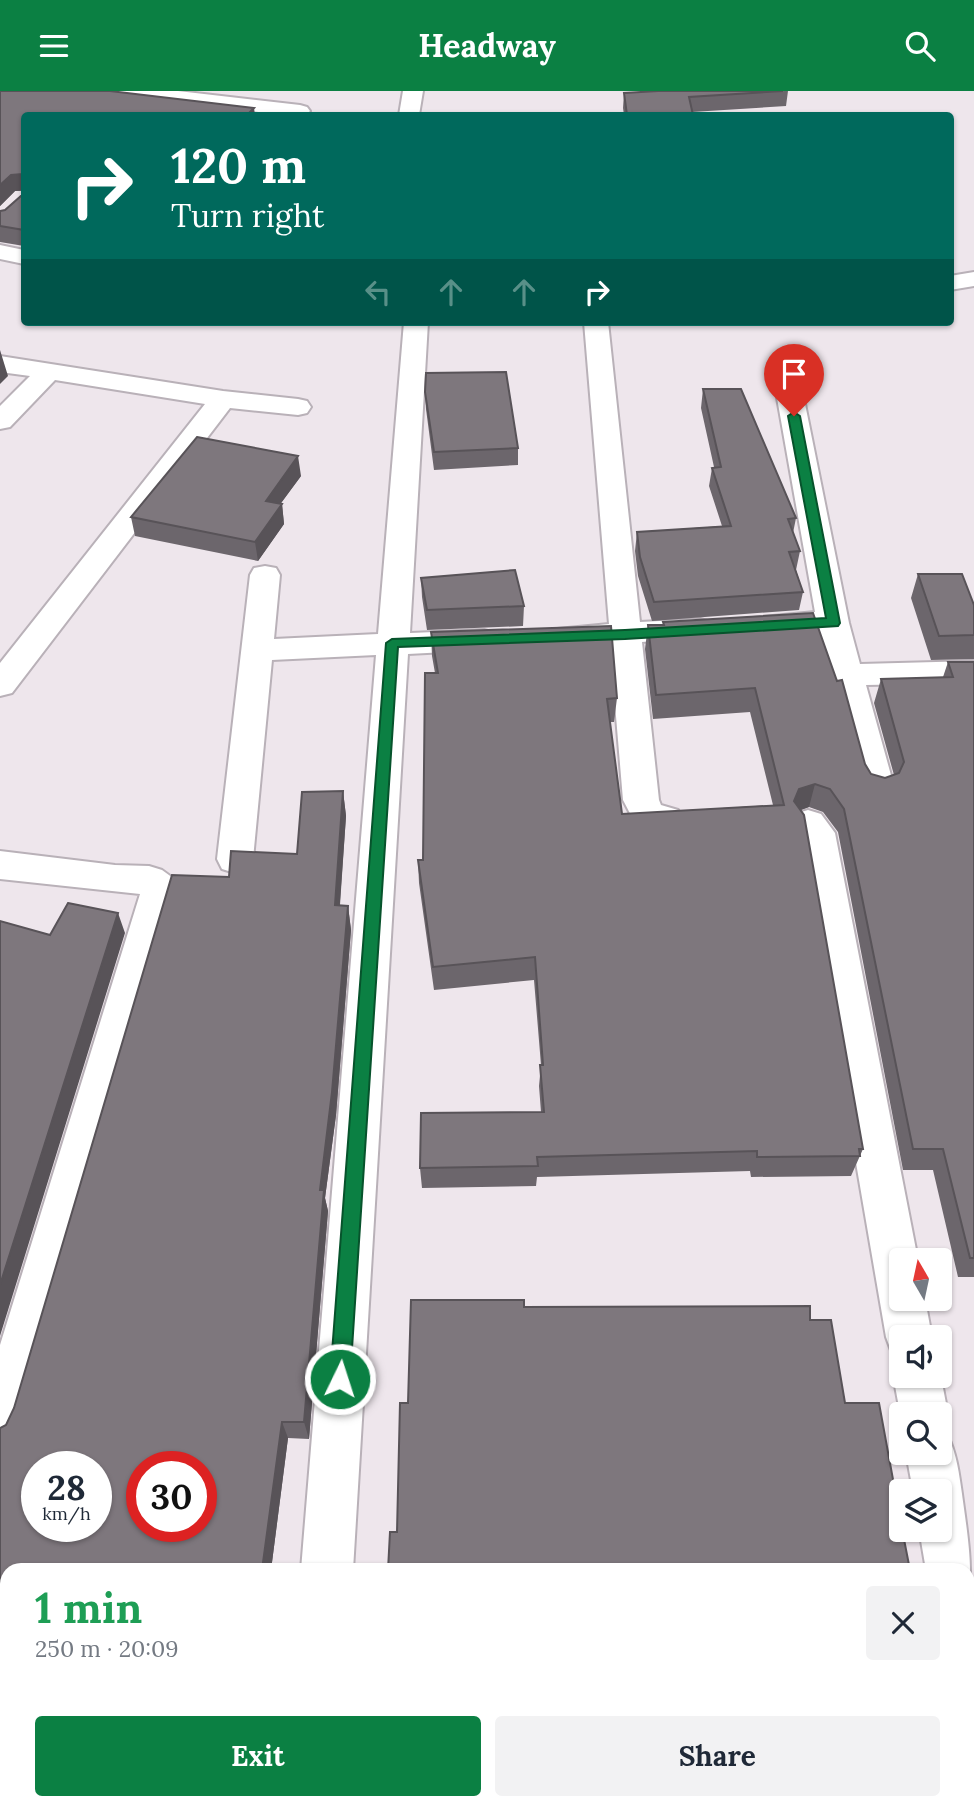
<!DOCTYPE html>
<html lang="en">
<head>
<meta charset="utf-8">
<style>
  :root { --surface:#fff; --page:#f2f2f3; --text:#1f2937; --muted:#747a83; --accent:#0b8043 }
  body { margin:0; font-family:Lora,serif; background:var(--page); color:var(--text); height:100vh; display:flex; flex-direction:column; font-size:26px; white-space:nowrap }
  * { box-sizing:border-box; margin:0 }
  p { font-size:23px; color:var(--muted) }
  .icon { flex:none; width:38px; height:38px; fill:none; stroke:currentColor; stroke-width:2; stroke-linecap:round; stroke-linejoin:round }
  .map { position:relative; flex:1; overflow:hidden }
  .sheet { position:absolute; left:0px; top:1472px; width:975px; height:247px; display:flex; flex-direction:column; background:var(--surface); border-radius:21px 21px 0 0; box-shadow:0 2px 5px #0004 }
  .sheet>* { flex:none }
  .top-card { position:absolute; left:21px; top:21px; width:933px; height:214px; border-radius:7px; box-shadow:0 2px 5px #0004; background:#00695c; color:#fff; overflow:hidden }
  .needle { width:46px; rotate:351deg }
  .fabs { position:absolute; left:889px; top:1157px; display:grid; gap:14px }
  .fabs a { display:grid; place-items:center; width:63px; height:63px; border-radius:7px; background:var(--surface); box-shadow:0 2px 5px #0004; font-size:35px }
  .speed { position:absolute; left:21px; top:1360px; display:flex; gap:14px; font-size:35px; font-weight:700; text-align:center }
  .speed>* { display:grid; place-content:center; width:91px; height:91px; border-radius:50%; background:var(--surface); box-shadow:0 2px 5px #0004; line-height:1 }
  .speed small { font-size:18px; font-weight:400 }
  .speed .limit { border:10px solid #d22; background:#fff; color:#111 }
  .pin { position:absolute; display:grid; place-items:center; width:60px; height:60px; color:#fff; margin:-72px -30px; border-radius:50% 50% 50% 0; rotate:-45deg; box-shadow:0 0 7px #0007 }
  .pin .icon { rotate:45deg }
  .me { position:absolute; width:77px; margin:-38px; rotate:4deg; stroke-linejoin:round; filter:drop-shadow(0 0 5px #0008) }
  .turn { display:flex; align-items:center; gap:24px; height:147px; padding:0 35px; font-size:32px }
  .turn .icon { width:91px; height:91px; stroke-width:2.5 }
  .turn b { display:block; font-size:49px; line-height:60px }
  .lanes { display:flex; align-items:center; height:66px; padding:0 35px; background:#0003; justify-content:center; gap:35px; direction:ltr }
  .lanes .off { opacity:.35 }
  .round { display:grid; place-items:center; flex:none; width:74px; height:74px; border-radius:7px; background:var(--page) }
  .head { display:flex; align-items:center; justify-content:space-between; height:119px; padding:0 35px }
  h1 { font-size:42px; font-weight:700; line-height:52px; color:#1e9e55 }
  .action { display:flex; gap:14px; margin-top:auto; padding:14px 35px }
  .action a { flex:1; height:80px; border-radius:7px; background:var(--accent); color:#fff; font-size:28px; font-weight:700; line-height:80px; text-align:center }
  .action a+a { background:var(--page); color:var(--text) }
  header { display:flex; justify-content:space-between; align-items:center; height:91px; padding:0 35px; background:var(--accent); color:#fff; font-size:32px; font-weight:700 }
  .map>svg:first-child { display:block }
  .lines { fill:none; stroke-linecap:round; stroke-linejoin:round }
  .minor-casing { stroke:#b9b1b8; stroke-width:4 }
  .minor { fill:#fff; fill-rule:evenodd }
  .wall { fill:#6c666c; fill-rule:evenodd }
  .shaded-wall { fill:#585358 }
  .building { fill:#7e777d; stroke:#585358; stroke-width:2; fill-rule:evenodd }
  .route { fill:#0b8043; stroke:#07532c; stroke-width:2 }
</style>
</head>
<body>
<header><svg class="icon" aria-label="menu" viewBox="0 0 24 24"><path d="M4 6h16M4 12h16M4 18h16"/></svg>Headway<svg class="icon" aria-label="search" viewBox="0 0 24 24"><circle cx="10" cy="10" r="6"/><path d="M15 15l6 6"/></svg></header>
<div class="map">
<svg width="974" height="1717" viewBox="0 0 974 1717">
  <rect width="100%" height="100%" fill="#eee6ec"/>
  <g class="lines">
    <!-- minor casing -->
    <g class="minor-casing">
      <path id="minor" d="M116,0H178L300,14L307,16L310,20L306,24H286L126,6L119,4Z
        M403,0H423L419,24H399Z
        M0,154L24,159V173L0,168Z
        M974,181V195L950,199V185Z
        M404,231H428L410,542L484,539L495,542L500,549L495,556L484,559L408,563L353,1479H301L376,564L272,569L253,768L248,778L235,782L222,778L217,768L250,484L254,477L265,475L276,477L280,484L274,548L378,543Z
        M584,231H608L640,531L700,528L711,531L716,538L711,545L642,551L659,709L661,714L678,719L683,728L678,737L665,741L635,732L623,709L610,553L558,556L547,553L542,546L547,539L609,533Z
        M0,265L223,300L298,308L307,310L311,316L307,322L298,324L230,317L12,602L0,605V572L205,313L55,289L10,336L0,338V315L30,285L0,281Z
        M784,265L793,268L797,273L849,532L860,573L974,570V592L866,594L894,695L889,704L877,708L865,704L860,695L820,542L764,544L753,541L748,534L753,527L815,521L771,273L775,268Z
        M808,719L821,723L835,742L918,1169H901V1208H925L932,1246H901V1265L892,1262L886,1246L800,746L790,732L795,723Z
        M0,760L115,774L149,775L162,779L173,787L179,797L24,1333L17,1350L0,1357V1254L140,803L0,788Z
        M901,1267V1284H940V1281L948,1323L941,1340L940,1323H901V1327L893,1284Z
        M940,1341L948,1345C957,1364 959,1383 962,1403C965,1426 974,1480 968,1498V1479H926L919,1438H940V1400H913L906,1362H940Z
        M968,1536L974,1539V1623L968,1621Z
        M283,1712H339V1717H281Z"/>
    </g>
    <!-- minor -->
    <use href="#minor" class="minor"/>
  </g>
  <!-- wall -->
  <path class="wall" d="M0,0L24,24V155L0,151V120L5,119L22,104V100H15L0,115Z
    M788,0L786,15L692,21L693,24H624L623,17L624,2Z
    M703,298L796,427L793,442L800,460L796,479L803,501L799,519L652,530L638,485L635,460L637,441L722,435L709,395L712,377L714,376L701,317Z
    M425,301L518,357V374L434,379L426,318Z
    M301,385L280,413H282L284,433L258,470L135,445L131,426Z
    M918,483L974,514V568L931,569L911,507Z
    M421,487L524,515L523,535L427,539L422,506Z
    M663,531L865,673L871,683L885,687L894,684L874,612L881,588L943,586L948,571H974V1186H958L933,1079H903L838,741L823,721L809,716L800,719L863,1058L851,1085L751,1086L750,1080L537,1086L536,1095L422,1097L420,1077L541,1021L539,995L541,974L534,889L434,899L419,792L418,769H423L435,582L432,565L431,541L617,607L614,631H610L622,723L773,714L750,621L653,628L645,558L648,534H663Z
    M343,700L346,725L340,814L348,815L351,839L336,1024L325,1107L328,1120L309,1348L288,1347L271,1479H7V1712H257L256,1717H0V1337L6,1334L14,1317L172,784L229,786L231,760L297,763L302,701ZM37,1376H96V1435H37ZM142,1376H201V1435H142Z"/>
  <!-- shaded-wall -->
  <path class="shaded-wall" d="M254,17L255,24H247Z
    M22,83L24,99L15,100L0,115V94L11,84Z
    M0,259L8,285L0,293Z
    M298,365L301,385L268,430L266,410Z
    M282,413L284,433L258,470L255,451Z
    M815,693L809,716L793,722L794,710L799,698Z
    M343,700L346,725L338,838L335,814Z
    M348,815L351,839L336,1024L325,1107L328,1120L309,1348L304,1331L320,1099Z
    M118,822L125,842L0,1245V1194Z
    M282,1331L288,1347L271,1479H262Z
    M248,1712H257L256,1717H247Z"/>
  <!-- building -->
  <path class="building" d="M0,0H110L254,17L247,24H24V139L0,135V120L5,119L22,104V83L11,84L0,94Z
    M658,0H783L689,6L693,24H627L624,2Z
    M506,281L518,357L434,361L425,301L426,282Z
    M703,298H741L796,427L788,428L800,460L789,461L803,501L654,511L640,466L637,441L731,435L712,377L721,376Z
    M197,346L298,365L266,410L282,413L255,451L131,426Z
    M515,479L524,515L427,519L421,487Z
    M918,483H962L974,514V544L939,545Z
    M813,522L837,590L842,589L865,673L871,683L885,687L899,682L904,671L881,588L953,586L948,571H974V1167H970L943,1058H913L844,718L830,698L815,693L799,698L794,710L804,724L863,1058H859L860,1065L757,1066V1060L537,1066L538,1075L420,1077L421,1022L544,1021L540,974H543L535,866L433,876L418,769H423L425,582H438L431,541L611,535L617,607L607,608L622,723L784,714L755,597L656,604L648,534H664L663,531Z
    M343,700L335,814L348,815L332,1001L320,1099H324L304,1331H282L262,1479H7V1712H248L247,1717H0V1337L6,1334L14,1317L172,784L229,786L231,760L297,763L302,701ZM37,1376H96V1435H37ZM142,1376H201V1435H142Z
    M68,812L118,822L0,1194V830L50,844Z
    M411,1209H524V1216L810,1215V1229H831L845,1312H879L901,1432V1438H902L910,1479H388L390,1441H397L400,1312H408Z
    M379,1712H913L914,1717H379Z"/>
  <!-- route -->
  <path class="route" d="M794,321L800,325L840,532L838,535L625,548L398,556L350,1288L347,1295L340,1298L333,1295L330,1288L386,552L392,548L625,539L826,527L788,325Z"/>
</svg>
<div class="fabs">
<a><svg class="needle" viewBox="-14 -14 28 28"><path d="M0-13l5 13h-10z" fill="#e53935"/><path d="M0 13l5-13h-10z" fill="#747a83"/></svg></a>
<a><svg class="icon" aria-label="sound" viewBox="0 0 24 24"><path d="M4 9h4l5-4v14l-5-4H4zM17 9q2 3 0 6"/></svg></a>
<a><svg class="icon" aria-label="search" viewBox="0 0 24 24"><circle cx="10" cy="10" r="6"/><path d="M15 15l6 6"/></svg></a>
<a><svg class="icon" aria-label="layers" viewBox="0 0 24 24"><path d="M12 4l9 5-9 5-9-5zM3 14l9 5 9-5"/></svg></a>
</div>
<div class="speed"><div>28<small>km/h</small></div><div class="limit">30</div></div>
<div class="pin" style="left:794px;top:325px;background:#d93025"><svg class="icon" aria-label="arrive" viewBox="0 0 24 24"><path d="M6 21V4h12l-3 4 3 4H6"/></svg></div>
<svg class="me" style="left:340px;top:1288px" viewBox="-20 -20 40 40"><circle r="17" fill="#0b8043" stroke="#fff" stroke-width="3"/><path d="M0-11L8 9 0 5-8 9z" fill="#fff"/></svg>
<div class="top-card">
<div class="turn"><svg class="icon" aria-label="right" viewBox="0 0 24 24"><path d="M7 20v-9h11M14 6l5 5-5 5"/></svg><div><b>120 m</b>Turn right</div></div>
<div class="lanes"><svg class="icon off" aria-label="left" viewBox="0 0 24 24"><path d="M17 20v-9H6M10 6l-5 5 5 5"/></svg><svg class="icon off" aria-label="ahead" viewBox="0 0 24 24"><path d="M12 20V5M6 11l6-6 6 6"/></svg><svg class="icon off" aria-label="ahead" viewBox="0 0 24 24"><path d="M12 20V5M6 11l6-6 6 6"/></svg><svg class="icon" aria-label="right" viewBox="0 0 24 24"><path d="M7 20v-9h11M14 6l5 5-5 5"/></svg></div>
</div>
<section class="sheet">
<div class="head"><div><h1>1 min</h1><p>250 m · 20:09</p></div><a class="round"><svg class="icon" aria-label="close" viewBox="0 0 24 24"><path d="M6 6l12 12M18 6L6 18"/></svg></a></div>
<div class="action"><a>Exit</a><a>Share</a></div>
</section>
</div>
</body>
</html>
